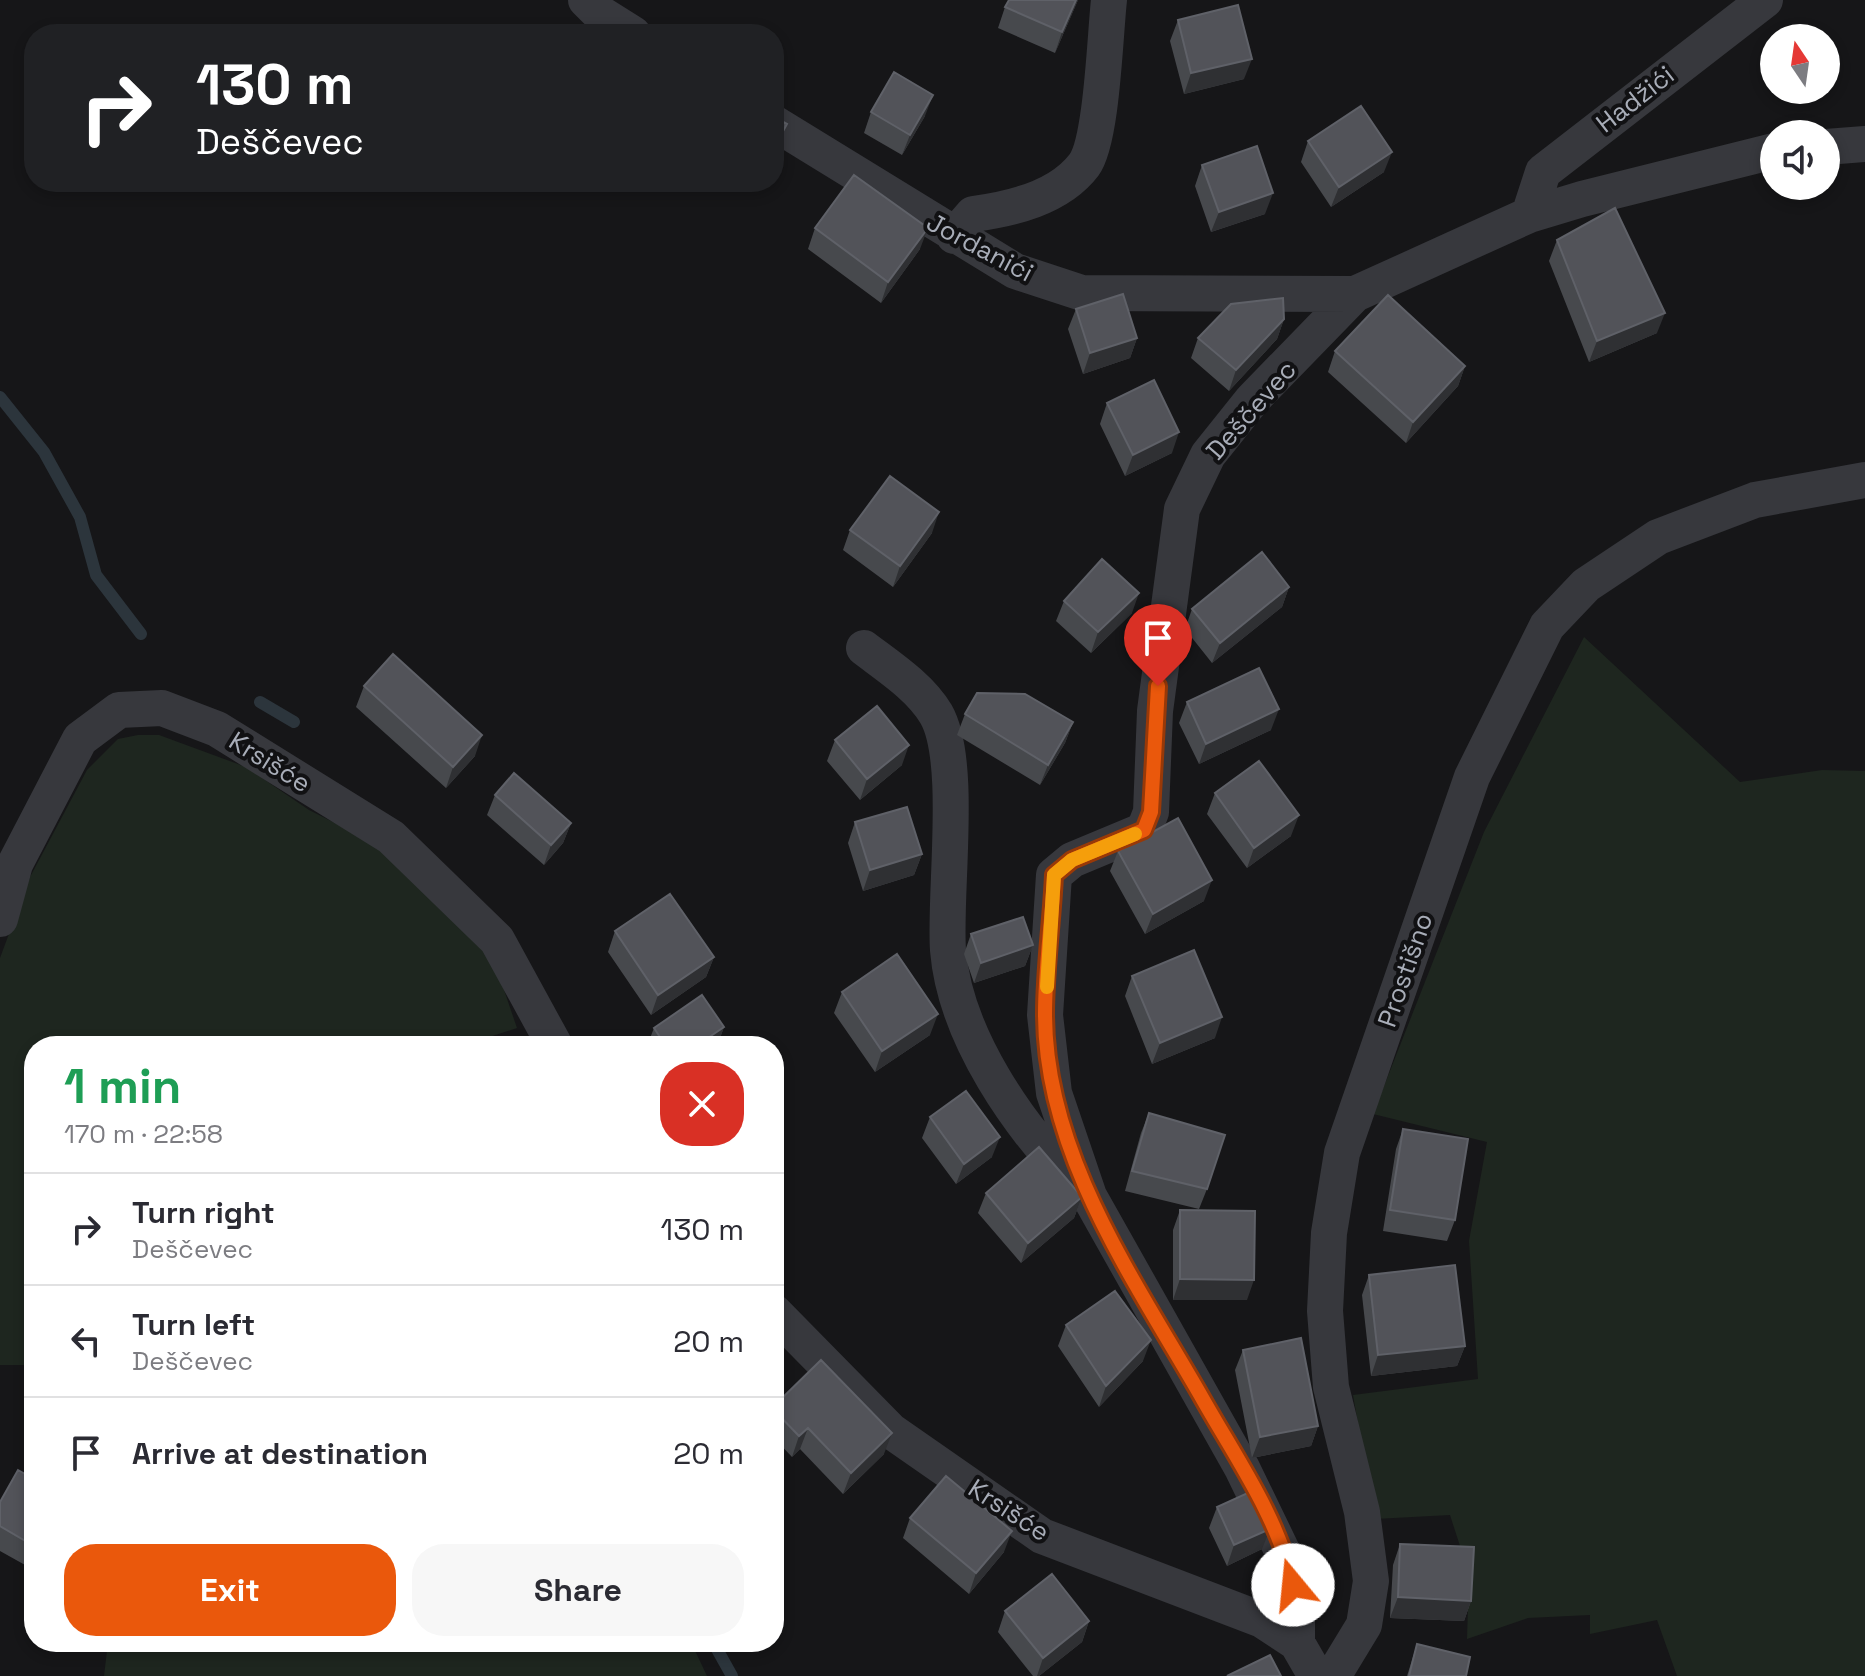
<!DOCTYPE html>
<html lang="en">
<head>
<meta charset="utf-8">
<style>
  :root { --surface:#fff; --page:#f7f7f7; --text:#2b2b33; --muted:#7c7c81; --line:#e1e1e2; --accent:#ea580c }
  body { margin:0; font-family:"Space Grotesk",sans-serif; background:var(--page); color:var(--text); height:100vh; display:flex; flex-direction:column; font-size:30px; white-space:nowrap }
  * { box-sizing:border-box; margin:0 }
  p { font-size:26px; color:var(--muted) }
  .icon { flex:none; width:44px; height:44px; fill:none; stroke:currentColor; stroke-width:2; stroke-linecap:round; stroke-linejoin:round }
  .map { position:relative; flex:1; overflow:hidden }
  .side { position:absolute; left:24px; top:1036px; width:760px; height:616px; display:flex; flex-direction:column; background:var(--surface); border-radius:32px; box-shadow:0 4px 12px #0003 }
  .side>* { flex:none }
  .top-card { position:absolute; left:24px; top:24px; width:760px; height:168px; border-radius:32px; box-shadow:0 4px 12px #0003; background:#202124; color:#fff; overflow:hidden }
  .needle { width:52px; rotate:347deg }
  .fabs { position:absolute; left:1760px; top:24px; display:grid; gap:16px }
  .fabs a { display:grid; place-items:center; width:80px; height:80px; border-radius:50%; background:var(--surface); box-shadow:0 4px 12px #0003; font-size:40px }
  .pin { position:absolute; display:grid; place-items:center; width:68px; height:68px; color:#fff; margin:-82px -34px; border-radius:50% 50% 50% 0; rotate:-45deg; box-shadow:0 0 8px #0007 }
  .pin .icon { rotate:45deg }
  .me { position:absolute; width:88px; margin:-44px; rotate:343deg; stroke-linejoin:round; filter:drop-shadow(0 0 6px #0008) }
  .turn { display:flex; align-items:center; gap:28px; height:168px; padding:0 40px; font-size:36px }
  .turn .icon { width:104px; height:104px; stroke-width:2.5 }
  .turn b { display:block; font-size:56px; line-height:68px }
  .round { display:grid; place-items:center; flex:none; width:84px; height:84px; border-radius:32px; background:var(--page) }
  .head { display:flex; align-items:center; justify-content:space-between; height:136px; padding:0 40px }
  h1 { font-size:48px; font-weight:700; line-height:60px; color:#1e9e55 }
  .primary-button { display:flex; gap:16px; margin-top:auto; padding:16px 40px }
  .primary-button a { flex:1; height:92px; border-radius:32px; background:var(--accent); color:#fff; font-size:32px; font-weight:700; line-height:92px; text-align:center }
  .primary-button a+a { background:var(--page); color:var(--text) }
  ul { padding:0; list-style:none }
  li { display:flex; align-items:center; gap:24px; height:112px; padding:0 40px; border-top:2px solid var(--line) }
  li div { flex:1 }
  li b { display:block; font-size:30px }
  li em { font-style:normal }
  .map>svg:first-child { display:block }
  .green { fill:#1e261f }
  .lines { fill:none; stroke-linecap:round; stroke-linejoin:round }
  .stream { stroke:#2c353c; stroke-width:12 }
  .minor { stroke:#37383d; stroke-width:36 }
  .wall { fill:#47494d }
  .shaded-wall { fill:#2f3033 }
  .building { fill:#525359; stroke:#5f6168; stroke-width:2 }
  .route-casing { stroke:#983908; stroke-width:20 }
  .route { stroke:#ea580c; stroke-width:14 }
  .slow { stroke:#f59e0b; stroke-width:14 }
  .labels { text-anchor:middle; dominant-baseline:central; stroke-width:8; stroke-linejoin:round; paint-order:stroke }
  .street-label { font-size:26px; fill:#a8adb8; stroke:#111113 }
</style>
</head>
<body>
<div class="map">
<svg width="1865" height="1676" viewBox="0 0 1865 1676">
  <rect width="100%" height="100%" fill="#161618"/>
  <!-- green -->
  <path class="green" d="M1584,637L1740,782L1822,770L1865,771V1676H1677L1657,1620L1590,1634V1615L1528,1618L1467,1639L1469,1574L1450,1515L1375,1519L1353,1395L1478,1379L1469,1241L1487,1142L1373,1114L1484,832Z
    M138,735H159L246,767L309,810L383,847L490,949L517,1028L462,1046H34V1365H0V958L30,877L87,770L118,739Z
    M108,1642H691L707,1676H104Z"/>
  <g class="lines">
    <!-- stream -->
    <path class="stream" d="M0,397L44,452L80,517L96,575L141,634
      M260,702L294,722
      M713,1642L732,1676"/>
    <!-- minor -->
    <path class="minor" d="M586,0L598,12L633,34
      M774,123L1015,271L1082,293L1355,294
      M1826,147L1865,144
      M1529,215L1543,172L1765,0
      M954,236L973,214C1012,209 1059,198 1084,165C1102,141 1105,35 1109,0
      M864,648C889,667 920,687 936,714C963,761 944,892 948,950C955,1036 1019,1128 1079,1187
      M0,919L15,864L80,739L119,710L162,708L217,729L391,837L497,940L555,1046
      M774,1312L891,1431L1042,1536L1262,1620L1297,1643L1316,1676
      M1297,1643V1608L1288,1563L1242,1468L1089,1196L1054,1093L1045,1015L1054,875L1072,860L1144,830L1151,812L1155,711L1182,509L1208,455L1252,400L1355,294L1529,215L1582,199L1774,151
      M1333,1676L1364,1625L1371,1581L1362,1512L1331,1387L1325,1311L1329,1233L1342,1153L1472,777L1547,626L1586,585L1658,537L1755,500L1865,480"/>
  </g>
  <!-- wall -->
  <path class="wall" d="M1078,0L1055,53L998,28L1005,7Z
    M1178,20L1244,79L1184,94L1170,41Z
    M871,112L925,116L902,155L864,133Z
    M1308,141L1384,172L1331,207L1301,162Z
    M1202,165L1265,214L1211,232L1195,186Z
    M740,182H760L756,190Z
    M815,228L920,249L881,303L808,249Z
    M1557,240L1657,333L1589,362L1549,261Z
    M1076,309L1137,338L1130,358L1083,374L1068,329Z
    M1284,319L1277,339L1229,391L1191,358L1198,338Z
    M1335,351L1465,366L1458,386L1406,443L1328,372Z
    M1107,403L1172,453L1125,476L1100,424Z
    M850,530L932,533L893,587L843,550Z
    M1289,587L1282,607L1212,663L1185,629L1192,609Z
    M1064,601L1132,613L1091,653L1056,621Z
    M364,686L475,756L446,788L356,707Z
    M1187,702L1271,730L1199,764L1179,723Z
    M965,714L1073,722L1065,743L1040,785L957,735Z
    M835,740L902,765L860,800L827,761Z
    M1215,793L1291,836L1247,868L1207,814Z
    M495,795L571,823L563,843L544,865L487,815Z
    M855,822L922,854L914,875L863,891L848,843Z
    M1118,851L1204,901L1145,934L1110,871Z
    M615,931L714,957L706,977L651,1015L608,952Z
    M971,934L1033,945L1025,966L974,983L964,954Z
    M1132,976L1215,1038L1152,1064L1125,996Z
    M842,992L930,1035L875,1072L834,1013Z
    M724,1027L717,1046H647L654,1028Z
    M1149,1113L1207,1189L1199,1209L1125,1191L1141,1133Z
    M930,1117L992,1157L956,1184L922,1138Z
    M1403,1129L1455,1220L1447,1241L1383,1231L1396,1149Z
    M986,1193L1082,1197L1074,1218L1021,1263L978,1213Z
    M1180,1210L1247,1300H1173V1230Z
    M1369,1275L1465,1346L1457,1366L1371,1376L1362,1295Z
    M1066,1325L1143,1361L1099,1407L1058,1346Z
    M1243,1350L1318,1426L1311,1446L1252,1458L1235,1370Z
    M774,1406L884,1454L843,1494L800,1449L792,1457L774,1438Z
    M34,1479V1570L0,1551V1502Z
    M1217,1507L1262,1549L1227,1566L1209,1528Z
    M910,1518L1004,1552L969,1594L903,1538Z
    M1400,1544L1471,1601L1464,1621L1390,1618L1393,1565Z
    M1005,1611L1089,1621L1082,1642L1039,1676H1033L998,1632Z
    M1417,1644L1466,1676H1407Z"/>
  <!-- shaded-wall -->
  <path class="shaded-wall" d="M1076,0H1078L1055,53L1062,32Z
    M1252,59L1244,79L1184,94L1191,73Z
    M933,95L925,116L902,155L910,135Z
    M787,124L779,144L774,154V148Z
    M1392,152L1384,172L1331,207L1339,187Z
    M1273,193L1265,214L1211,232L1219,212Z
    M928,228L920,249L881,303L888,282Z
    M1665,313L1657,333L1589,362L1597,341Z
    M1284,319L1277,339L1229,391L1236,370Z
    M1137,338L1130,358L1083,374L1090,353Z
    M1465,366L1458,386L1406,443L1413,422Z
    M1179,432L1172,453L1125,476L1133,455Z
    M939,512L932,533L893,587L900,566Z
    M1289,587L1282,607L1212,663L1220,643Z
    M1139,593L1132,613L1091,653L1098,632Z
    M1279,709L1271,730L1199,764L1206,744Z
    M1073,722L1065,743L1040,785L1048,765Z
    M482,735L475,756L446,788L453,767Z
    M909,745L902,765L860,800L867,779Z
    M1299,815L1291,836L1247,868L1254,848Z
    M571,823L563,843L544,865L551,845Z
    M922,854L914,875L863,891L870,870Z
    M1212,880L1204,901L1145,934L1153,914Z
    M1033,945L1025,966L974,983L981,963Z
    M714,957L706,977L651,1015L658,995Z
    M938,1014L930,1035L875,1072L882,1051Z
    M1222,1017L1215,1038L1152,1064L1160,1043Z
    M724,1027L717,1046H696Z
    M1000,1137L992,1157L956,1184L964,1164Z
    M1082,1197L1074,1218L1021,1263L1028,1243Z
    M1180,1279L1254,1280L1247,1300H1173Z
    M1151,1340L1143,1361L1099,1407L1106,1386Z
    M1465,1346L1457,1366L1371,1376L1378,1355Z
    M1318,1426L1311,1446L1252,1458L1260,1437Z
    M808,1428L800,1449L792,1457L799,1436Z
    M892,1433L884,1454L843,1494L851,1473Z
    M1270,1529L1262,1549L1227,1566L1234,1545Z
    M1012,1531L1004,1552L969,1594L976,1573Z
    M1398,1597L1471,1601L1464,1621L1390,1618Z
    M1089,1621L1082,1642L1039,1676H1037L1043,1658Z"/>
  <!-- building -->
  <path class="building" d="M1009,0H1076L1062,32L1005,7Z
    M1238,5L1252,59L1191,73L1178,20Z
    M894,72L933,95L910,135L871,112Z
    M1361,106L1392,152L1339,187L1308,141Z
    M774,117L787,124L774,148Z
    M1257,146L1273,193L1219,212L1202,165Z
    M854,175L928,228L888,282L815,228Z
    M1615,208L1665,313L1597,341L1557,240Z
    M1123,294L1137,338L1090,353L1076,309Z
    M1388,295L1465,366L1413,422L1335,351Z
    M1283,298L1284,319L1236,370L1198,338L1231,304Z
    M1154,380L1179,432L1133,455L1107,403Z
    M890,476L939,512L900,566L850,530Z
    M1262,552L1289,587L1220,643L1192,609Z
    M1102,559L1139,593L1098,632L1064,601Z
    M393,654L482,735L453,767L364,686Z
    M1259,668L1279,709L1206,744L1187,702Z
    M977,693L1025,694L1073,722L1048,765L965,714Z
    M877,706L909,745L867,779L835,740Z
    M1259,761L1299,815L1254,848L1215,793Z
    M514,773L571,823L551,845L495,795Z
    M907,807L922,854L870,870L855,822Z
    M1178,818L1212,880L1153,914L1118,851Z
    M670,894L714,957L658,995L615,931Z
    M1023,917L1033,945L981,963L971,934Z
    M1194,950L1222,1017L1160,1043L1132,976Z
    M897,954L938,1014L882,1051L842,992Z
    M702,995L724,1027L696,1046H666L654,1028Z
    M966,1091L1000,1137L964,1164L930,1117Z
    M1149,1113L1225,1135L1207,1189L1132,1171Z
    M1403,1129L1468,1139L1455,1220L1390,1210Z
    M1039,1147L1082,1197L1028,1243L986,1193Z
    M1180,1210L1255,1211L1254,1280L1180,1279Z
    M1455,1265L1465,1346L1378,1355L1369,1275Z
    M1115,1291L1151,1340L1106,1386L1066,1325Z
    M1301,1338L1318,1426L1260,1437L1243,1350Z
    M821,1360L892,1433L851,1473L808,1428L799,1436L774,1410V1406Z
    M18,1470L34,1479V1546L0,1526V1502Z
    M946,1476L1012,1531L976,1573L910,1518Z
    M1252,1491L1270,1529L1234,1545L1217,1507Z
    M1400,1544L1474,1547L1471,1601L1398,1597Z
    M1052,1574L1089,1621L1043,1658L1005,1611Z
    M1417,1644L1470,1657L1466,1676H1409Z
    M1270,1655L1281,1676H1227Z"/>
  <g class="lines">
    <!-- route casing -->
    <g class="route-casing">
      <path id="route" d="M1158,686L1151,812L1144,830L1072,860L1054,875C1052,921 1045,968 1045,1014C1045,1154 1134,1279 1201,1396C1234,1455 1279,1518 1293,1585"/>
    </g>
    <!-- route -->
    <use href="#route" class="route"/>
    <!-- slow -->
    <path class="slow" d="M1047,987L1054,875L1072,860L1135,834"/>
  </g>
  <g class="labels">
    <!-- street labels -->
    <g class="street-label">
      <text transform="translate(1635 99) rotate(-38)">Hadžići</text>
      <text transform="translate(980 247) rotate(28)">Jordanići</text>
      <text transform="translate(1251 410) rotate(-49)">Deščevec</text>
      <text transform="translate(270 762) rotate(32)">Krsišće</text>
      <text transform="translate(1405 970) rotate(-71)">Prostišno</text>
      <text transform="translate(1009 1510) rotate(33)">Krsišće</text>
    </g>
  </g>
</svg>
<div class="fabs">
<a><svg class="needle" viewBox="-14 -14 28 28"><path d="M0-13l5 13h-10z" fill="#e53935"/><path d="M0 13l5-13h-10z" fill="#7c7c81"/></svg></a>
<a><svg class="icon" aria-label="sound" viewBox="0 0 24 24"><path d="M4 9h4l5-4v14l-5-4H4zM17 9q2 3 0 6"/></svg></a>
</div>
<div class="pin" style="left:1158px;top:686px;background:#d93025"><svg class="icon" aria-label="arrive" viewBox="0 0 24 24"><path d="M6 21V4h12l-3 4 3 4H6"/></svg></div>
<svg class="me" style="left:1293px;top:1585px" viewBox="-20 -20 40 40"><circle r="19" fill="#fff"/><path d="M0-13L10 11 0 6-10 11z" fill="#ea580c"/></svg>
<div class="top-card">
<div class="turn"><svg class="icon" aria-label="right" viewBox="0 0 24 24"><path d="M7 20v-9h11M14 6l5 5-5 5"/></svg><div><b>130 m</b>Deščevec</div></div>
</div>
<section class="side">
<div class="head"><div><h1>1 min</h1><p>170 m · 22:58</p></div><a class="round" style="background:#d93025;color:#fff"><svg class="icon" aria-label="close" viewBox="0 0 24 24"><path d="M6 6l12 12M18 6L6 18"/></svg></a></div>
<ul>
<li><svg class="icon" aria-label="right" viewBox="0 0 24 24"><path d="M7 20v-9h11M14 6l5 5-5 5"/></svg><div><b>Turn right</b><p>Deščevec</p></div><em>130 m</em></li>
<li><svg class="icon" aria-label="left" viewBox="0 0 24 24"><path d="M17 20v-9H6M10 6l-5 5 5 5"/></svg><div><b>Turn left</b><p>Deščevec</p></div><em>20 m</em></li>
<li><svg class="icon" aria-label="arrive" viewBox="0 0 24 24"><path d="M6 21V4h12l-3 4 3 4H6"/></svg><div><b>Arrive at destination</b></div><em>20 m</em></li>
</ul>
<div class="primary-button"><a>Exit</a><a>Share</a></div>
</section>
</div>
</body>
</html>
